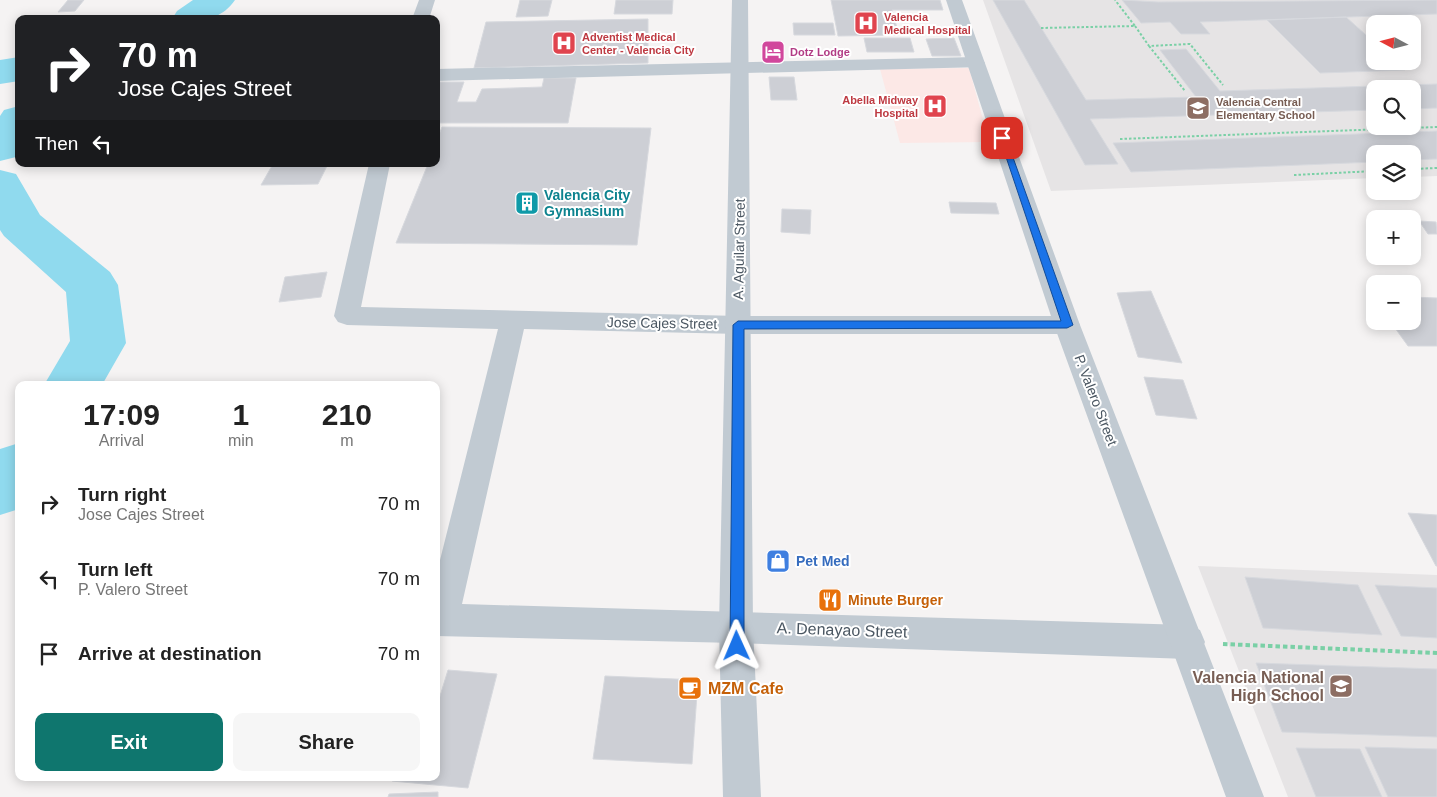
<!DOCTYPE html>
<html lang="en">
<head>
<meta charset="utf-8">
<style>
  :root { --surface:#fff; --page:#f6f6f6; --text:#222; --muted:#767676; --accent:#0f766e }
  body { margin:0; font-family:Arial,sans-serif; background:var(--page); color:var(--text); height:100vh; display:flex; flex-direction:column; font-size:19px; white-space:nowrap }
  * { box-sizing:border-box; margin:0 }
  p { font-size:16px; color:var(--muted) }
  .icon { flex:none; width:28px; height:28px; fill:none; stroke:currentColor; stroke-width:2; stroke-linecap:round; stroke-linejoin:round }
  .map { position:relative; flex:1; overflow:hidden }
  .details { position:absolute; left:15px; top:381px; width:425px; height:400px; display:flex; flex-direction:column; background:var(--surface); border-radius:10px; box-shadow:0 2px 12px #0003 }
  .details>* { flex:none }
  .guide { position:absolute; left:15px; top:15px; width:425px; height:152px; border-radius:10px; box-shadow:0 2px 12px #0003; background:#202124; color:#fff; overflow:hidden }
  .needle { width:32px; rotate:277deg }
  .buttons { position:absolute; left:1366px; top:15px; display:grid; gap:10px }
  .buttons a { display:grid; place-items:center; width:55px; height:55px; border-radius:10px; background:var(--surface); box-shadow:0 2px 12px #0003; font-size:25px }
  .pin { position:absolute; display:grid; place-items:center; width:42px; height:42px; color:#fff; margin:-21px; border-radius:10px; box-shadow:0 2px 8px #0006 }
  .me { position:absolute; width:55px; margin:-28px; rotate:359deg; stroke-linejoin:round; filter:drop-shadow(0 0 4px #0008) }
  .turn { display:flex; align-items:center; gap:18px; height:105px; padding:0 20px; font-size:22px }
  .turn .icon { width:65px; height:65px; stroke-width:2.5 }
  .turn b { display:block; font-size:35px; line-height:42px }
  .then { display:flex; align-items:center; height:48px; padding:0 20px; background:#0003; gap:10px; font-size:19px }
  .eta { display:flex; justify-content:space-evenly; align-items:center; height:85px; text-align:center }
  .eta b { font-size:30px; font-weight:700; line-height:35px }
  .cta { display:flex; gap:10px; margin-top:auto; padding:10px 20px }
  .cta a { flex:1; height:58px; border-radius:10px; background:var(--accent); color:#fff; font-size:20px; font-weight:700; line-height:58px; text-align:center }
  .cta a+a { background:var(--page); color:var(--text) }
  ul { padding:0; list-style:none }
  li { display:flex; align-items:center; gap:15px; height:75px; padding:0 20px }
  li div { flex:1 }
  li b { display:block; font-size:19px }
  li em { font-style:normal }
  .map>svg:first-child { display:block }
  .education { fill:#e6e4e5; fill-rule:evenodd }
  .medical { fill:#fce8e6 }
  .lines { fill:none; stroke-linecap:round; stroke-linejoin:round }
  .river { fill:#90daee; fill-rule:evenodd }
  .building { fill:#cdcfd5; stroke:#d7d9de }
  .path-far1 { stroke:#7ad0a6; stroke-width:2; stroke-dasharray:2.5 2; stroke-linecap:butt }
  .path { stroke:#7ad0a6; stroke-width:4; stroke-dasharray:4.5 3; stroke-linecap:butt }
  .minor { fill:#c1cad2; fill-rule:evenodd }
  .tertiary { fill:#c1cad2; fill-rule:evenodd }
  .route { fill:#1a73e8; stroke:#114b97 }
  .labels { text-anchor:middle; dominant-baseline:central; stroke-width:4; stroke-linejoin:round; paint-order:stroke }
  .far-health-label { font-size:11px; font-weight:bold; fill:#be3a42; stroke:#fff; text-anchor:start }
  .far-hotel-label { font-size:11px; font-weight:bold; fill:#b23c85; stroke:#fff; text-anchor:start }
  .far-education-label { font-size:11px; font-weight:bold; fill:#785e54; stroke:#fff; text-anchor:start }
  .culture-label { font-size:14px; font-weight:bold; fill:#0d838f; stroke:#fff; text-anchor:start }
  .street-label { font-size:14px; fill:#4a5661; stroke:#fff }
  .shop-label { font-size:14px; font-weight:bold; fill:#366cbe; stroke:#fff; text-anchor:start }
  .food-label { font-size:14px; font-weight:bold; fill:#c56008; stroke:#fff; text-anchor:start }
  .near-street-label { font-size:16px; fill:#4a5661; stroke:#fff }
  .near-education-label { font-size:16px; font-weight:bold; fill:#785e54; stroke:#fff; text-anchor:end }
  .near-food-label { font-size:16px; font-weight:bold; fill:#c56008; stroke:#fff; text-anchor:start }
</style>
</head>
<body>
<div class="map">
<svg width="1437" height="797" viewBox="0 0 1437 797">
  <rect width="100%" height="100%" fill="#f5f3f3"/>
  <!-- education -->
  <path class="education" d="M983,0H1437V176L1413,177L1412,154H1375V178L1051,191ZM1375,24H1412V61H1375ZM1375,89H1412V126H1375Z
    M1198,566L1437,575V797H1288Z"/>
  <!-- medical -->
  <path class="medical" d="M969,68L989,142L900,143L880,69Z"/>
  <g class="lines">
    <!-- river -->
    <path class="river" d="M193,0H235C218,24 198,19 172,19L177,11Z
      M19,57V81L0,84V60Z
      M19,106V153L16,157L0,161V116L4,110Z
      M0,170L16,174L40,215L110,272L118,285L126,343L102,385H44L70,341L66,292L4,236L0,230Z
      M19,443V509L0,515V449Z"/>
  </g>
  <!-- building -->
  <path class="building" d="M68,0H84L75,11L58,12Z
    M520,0H552L548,16L516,17Z
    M616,0H673L672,14H614Z
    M831,0H940L943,10H892L899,35L838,36Z
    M993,0H1024L1086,100L1196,97L1160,50L1186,49L1220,91L1437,84V108L1412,109V89H1375V110L1090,119L1118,164L1085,165Z
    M1122,0L1158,2L1437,0V14L1200,22L1210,34H1181L1170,22L1141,23Z
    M1346,17L1375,43V61H1395L1405,70L1320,73L1267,20Z
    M648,19V63L474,68L486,22Z
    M793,23H833L835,35H794Z
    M864,38H910L914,52H867Z
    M954,38L961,56H932L926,39Z
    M769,77H794L797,100H771Z
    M544,78H576L568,123H436V82H464L457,102H476L482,89L542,87Z
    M442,127L651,128L637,245L396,243L428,164H436V142Z
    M1437,131V159L1412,160V154H1375V162L1131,172L1113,143Z
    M273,164H328L318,184L261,185Z
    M949,202L996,203L999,214L951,213Z
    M782,209L811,210L810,234L781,232Z
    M1419,221L1436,222L1437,234H1428Z
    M327,272L321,297L279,302L285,277Z
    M1151,291L1182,363L1138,357L1117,293Z
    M1412,297L1437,298V346H1408L1390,321H1412Z
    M1144,377L1183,380L1197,419L1156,415Z
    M1408,513L1437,515V566H1436Z
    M1245,577L1358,585L1382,635L1263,628Z
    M1375,585L1437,588V638L1401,636Z
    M1256,663L1437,669V737L1282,732Z
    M448,670L497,674L468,788L392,781L394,778H436V709Z
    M605,676L698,680L692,764L593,759Z
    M1365,747L1437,749V797H1388Z
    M1296,748L1360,749L1382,797H1316Z
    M438,792V797H388L389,794Z"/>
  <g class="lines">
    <!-- path-far1 -->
    <path class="path-far1" d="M1135,26L1149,46L1190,44L1223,85
      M1041,28L1135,26L1115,0
      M1149,46L1185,91
      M1120,139L1437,127
      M1412,169L1437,168
      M1294,175L1375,171"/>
    <!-- path -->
    <path class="path" d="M1223,644L1437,653"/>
    <!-- minor -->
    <path class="minor" d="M419,0H435L429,19H412Z
      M976,57L982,59L985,63L982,67L436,81V69Z
      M369,164H390L361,307L739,316H1067L1076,318L1080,325L1076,332L1067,334H739L524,329L462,604L1188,625L1200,630L1205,642L1200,654L1188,659L736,643L436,636V576L498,329L347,325L338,322L334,316Z"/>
    <!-- tertiary -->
    <path class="tertiary" d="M732,0H748L753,627L761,797H723L719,627Z
      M946,0H962L1080,325L1264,797H1226L1054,325Z"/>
  </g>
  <!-- route -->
  <path class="route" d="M999,136L1006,138L1073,325L1067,328L744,329V646L742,651L737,653L732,651L730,646L733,325L738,321H1061Z"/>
  <!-- icons -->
  <defs>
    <g id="hospital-square" transform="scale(1.25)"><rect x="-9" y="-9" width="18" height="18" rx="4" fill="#e0444e" stroke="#fff"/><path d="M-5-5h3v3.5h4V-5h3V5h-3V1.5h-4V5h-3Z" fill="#fff"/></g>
    <g id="hotel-square" transform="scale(1.25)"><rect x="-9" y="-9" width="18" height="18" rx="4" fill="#d1479c" stroke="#fff"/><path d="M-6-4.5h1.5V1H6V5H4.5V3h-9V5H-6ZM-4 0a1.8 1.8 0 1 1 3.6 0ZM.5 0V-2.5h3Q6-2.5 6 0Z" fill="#fff"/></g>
    <g id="school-square" transform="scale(1.25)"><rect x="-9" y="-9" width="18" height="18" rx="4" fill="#8d6e63" stroke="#fff"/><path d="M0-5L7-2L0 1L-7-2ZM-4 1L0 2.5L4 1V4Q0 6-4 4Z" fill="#fff"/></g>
    <g id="building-square" transform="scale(1.25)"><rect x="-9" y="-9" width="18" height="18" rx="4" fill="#0f9aa8" stroke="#fff"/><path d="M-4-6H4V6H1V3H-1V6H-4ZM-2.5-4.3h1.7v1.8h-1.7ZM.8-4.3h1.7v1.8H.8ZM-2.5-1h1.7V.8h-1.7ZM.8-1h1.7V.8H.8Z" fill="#fff"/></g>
    <g id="shop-square" transform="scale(1.25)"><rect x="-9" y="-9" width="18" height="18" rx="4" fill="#3f7fe0" stroke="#fff"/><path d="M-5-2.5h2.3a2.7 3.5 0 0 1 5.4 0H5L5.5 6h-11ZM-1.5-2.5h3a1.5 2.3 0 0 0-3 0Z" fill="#fff"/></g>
    <g id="restaurant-square" transform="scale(1.25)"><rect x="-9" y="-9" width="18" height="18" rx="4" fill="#e8710a" stroke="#fff"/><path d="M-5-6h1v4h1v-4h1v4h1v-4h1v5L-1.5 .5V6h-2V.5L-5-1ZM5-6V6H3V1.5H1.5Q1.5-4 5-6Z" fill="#fff"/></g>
    <g id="cafe-square" transform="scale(1.25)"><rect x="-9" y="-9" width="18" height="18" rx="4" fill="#e8710a" stroke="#fff"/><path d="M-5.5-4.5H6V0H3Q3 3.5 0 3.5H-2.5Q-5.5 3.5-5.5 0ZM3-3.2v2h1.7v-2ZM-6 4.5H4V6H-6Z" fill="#fff"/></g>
  </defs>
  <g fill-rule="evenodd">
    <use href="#hospital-square" x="866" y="23"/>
    <use href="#hospital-square" x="564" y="43"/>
    <use href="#hotel-square" x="773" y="52"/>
    <use href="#hospital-square" x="935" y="106"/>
    <use href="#school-square" x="1198" y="108"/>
    <use href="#building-square" x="527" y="203"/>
    <use href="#shop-square" x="778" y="561"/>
    <use href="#restaurant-square" x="830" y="600"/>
    <use href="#school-square" x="1341" y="686"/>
    <use href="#cafe-square" x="690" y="688"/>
  </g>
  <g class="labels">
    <!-- far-health labels -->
    <g class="far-health-label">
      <text x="884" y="17">Valencia<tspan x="884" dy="13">Medical Hospital</tspan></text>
      <text x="582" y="37">Adventist Medical<tspan x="582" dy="13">Center - Valencia City</tspan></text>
      <text x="918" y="100" text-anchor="end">Abella Midway<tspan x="918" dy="13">Hospital</tspan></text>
    </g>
    <!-- far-hotel labels -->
    <g class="far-hotel-label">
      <text x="790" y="52">Dotz Lodge</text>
    </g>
    <!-- far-education labels -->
    <g class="far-education-label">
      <text x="1216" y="102">Valencia Central<tspan x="1216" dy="13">Elementary School</tspan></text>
    </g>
    <!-- culture labels -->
    <g class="culture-label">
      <text x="544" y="195">Valencia City<tspan x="544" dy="16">Gymnasium</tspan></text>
    </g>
    <!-- street labels -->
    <g class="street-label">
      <text transform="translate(739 249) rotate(-89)">A. Aguilar Street</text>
      <text transform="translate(662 323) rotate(1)">Jose Cajes Street</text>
      <text transform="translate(1096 400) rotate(69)">P. Valero Street</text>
    </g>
    <!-- shop labels -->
    <g class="shop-label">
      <text x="796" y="561">Pet Med</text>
    </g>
    <!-- food labels -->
    <g class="food-label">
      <text x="848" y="600">Minute Burger</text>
    </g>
    <!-- near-street labels -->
    <g class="near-street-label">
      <text transform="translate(842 630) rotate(2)">A. Denayao Street</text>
    </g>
    <!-- near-education labels -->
    <g class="near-education-label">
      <text x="1324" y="677">Valencia National<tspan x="1324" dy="18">High School</tspan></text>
    </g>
    <!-- near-food labels -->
    <g class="near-food-label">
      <text x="708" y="688">MZM Cafe</text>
    </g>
  </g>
</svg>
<div class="buttons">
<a><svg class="needle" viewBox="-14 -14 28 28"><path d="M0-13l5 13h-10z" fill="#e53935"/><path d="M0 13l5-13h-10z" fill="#767676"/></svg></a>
<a><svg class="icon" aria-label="search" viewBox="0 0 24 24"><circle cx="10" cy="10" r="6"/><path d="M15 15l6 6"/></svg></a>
<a><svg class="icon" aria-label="layers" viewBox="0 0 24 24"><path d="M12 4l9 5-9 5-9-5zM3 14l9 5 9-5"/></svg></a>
<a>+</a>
<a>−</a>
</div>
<div class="pin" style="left:1002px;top:138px;background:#d93025"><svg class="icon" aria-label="arrive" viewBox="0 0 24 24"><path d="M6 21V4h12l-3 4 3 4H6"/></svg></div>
<svg class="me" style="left:737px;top:646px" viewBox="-20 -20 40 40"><path d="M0-17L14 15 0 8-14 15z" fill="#1a73e8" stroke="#fff" stroke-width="4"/></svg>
<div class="guide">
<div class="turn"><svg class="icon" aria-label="right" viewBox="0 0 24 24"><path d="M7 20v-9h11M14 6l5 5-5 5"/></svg><div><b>70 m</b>Jose Cajes Street</div></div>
<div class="then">Then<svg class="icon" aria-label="left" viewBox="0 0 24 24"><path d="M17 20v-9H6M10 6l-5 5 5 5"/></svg></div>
</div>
<section class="details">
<div class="eta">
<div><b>17:09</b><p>Arrival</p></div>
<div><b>1</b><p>min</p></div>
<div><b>210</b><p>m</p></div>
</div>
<ul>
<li><svg class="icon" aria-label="right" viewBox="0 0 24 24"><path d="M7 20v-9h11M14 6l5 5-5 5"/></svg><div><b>Turn right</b><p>Jose Cajes Street</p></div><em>70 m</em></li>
<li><svg class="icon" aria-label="left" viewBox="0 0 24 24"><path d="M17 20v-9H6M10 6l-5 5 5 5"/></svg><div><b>Turn left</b><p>P. Valero Street</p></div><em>70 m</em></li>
<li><svg class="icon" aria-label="arrive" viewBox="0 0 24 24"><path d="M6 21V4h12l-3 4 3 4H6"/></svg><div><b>Arrive at destination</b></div><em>70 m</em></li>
</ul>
<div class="cta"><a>Exit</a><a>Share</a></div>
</section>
</div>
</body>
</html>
